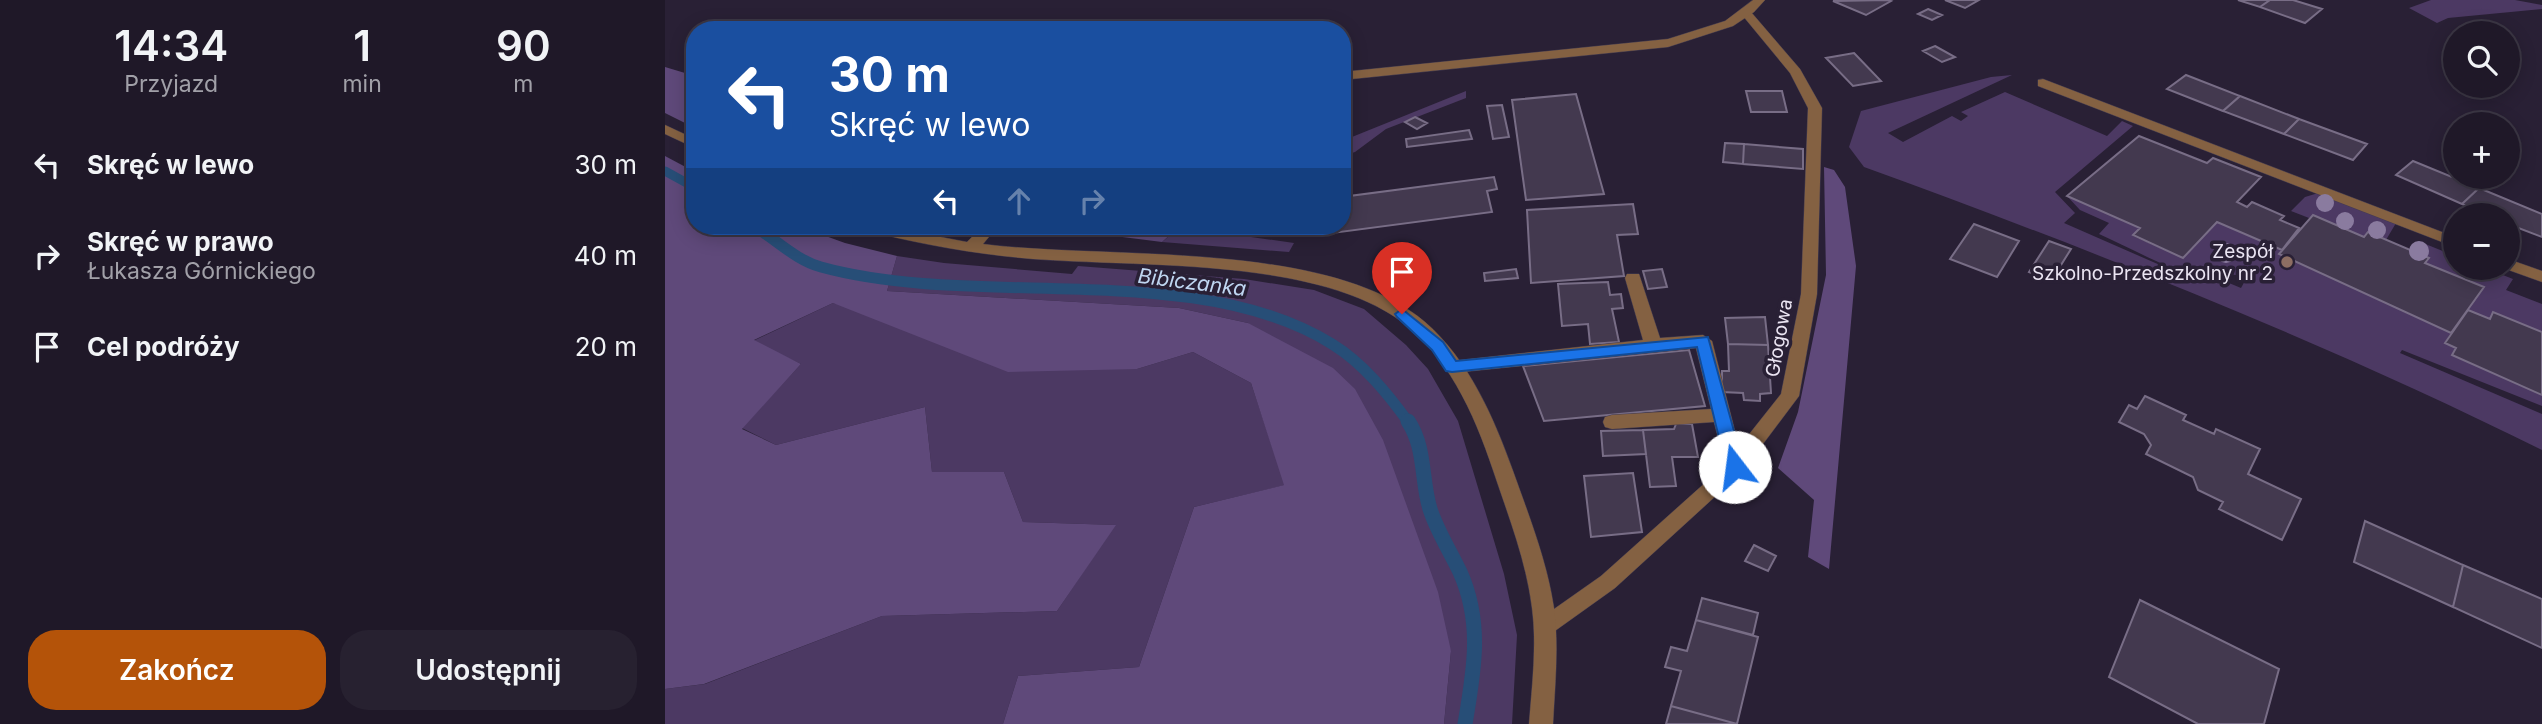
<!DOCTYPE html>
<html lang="pl">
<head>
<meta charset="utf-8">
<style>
  :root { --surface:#1f1828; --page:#272130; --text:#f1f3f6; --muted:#a1a0a8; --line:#3c3745; --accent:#b45309 }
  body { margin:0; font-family:Inter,sans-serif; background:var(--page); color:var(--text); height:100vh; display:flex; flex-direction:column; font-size:26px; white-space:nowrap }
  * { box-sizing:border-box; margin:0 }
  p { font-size:23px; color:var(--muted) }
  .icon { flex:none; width:38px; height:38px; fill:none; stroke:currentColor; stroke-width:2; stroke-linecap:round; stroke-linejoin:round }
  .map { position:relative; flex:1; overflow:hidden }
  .drawer { display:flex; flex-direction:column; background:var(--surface); width:665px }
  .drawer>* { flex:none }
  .banner { position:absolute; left:21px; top:21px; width:665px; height:214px; border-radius:28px; box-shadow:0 4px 18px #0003,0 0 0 2px var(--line); background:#1a4fa0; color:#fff; overflow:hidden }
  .tools { position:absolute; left:1778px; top:21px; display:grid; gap:14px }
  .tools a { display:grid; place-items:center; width:77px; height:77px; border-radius:50%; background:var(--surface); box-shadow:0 4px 18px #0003,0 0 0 2px var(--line); font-size:35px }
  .pin { position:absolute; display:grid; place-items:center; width:60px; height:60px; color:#fff; margin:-72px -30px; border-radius:50% 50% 50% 0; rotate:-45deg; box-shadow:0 0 7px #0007 }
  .pin .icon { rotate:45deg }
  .me { position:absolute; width:77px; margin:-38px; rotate:345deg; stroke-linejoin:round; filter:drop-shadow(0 0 5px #0008) }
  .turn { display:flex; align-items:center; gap:24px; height:147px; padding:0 28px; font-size:32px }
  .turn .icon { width:91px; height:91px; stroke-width:2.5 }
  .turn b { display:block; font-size:49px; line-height:60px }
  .lanes { display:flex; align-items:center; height:66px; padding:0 28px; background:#0003; justify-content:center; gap:35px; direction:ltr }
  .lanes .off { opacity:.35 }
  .eta { display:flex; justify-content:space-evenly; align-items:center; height:119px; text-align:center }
  .eta b { font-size:42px; font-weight:600; line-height:49px }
  .action { display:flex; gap:14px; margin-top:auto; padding:14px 28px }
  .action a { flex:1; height:80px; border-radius:28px; background:var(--accent); color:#fff; font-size:28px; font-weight:600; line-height:80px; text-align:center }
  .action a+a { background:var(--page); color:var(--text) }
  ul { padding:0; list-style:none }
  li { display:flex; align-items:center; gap:21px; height:91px; padding:0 28px }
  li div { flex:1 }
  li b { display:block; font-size:26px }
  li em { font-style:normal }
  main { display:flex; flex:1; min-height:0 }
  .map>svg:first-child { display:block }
  .green { fill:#4c3963 }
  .forest { fill:#5f497a }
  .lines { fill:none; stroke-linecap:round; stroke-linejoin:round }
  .stream-far2 { stroke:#274e77; stroke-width:9 }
  .stream-far1 { stroke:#274e77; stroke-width:11 }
  .stream { stroke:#274e77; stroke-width:15 }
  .building { fill:#43394f; stroke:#786d86; stroke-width:2 }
  .lane-casing { stroke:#443c50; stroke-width:1 }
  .street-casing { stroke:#443c50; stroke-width:1 }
  .lane { fill:#846142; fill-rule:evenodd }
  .street { fill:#846142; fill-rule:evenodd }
  .tree { fill:#8a7b9f }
  .route { fill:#1a73e8; stroke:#114b97; stroke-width:2 }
  .education-dot { fill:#8d6e63; stroke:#292035; stroke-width:2.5 }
  .labels { text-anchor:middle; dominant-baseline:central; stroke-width:7; stroke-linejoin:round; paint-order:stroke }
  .poi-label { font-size:19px; fill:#ebe5f3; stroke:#292035; text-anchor:end }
  .street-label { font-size:19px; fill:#ebe5f3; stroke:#292035 }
  .water-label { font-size:21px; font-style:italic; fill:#bfd6f1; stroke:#292035 }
</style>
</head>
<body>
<main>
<section class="drawer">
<div class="eta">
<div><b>14:34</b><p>Przyjazd</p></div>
<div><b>1</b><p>min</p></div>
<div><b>90</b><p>m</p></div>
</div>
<ul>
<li><svg class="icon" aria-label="left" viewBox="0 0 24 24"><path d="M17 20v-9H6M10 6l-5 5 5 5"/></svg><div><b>Skręć w lewo</b></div><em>30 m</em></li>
<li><svg class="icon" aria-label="right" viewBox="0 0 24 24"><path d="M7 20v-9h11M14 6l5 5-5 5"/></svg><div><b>Skręć w prawo</b><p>Łukasza Górnickiego</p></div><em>40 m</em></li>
<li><svg class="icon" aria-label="arrive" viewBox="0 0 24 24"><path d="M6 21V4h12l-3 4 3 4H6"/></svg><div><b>Cel podróży</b></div><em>20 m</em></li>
</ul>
<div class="action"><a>Zakończ</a><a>Udostępnij</a></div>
</section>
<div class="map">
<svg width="1877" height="724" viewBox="0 0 1877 724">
  <rect width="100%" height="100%" fill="#292035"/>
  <!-- green -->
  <path class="green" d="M1766,0H1850L1877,5V9L1783,18L1772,23L1744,8Z
    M1347,75L1223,133L1238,142L1287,116L1296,121L1303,116L1296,112L1340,92L1442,136L1457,121L1468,126L1390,192L1410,213L1399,223L1536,283H1564L1576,288L1581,279C1565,268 1552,283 1535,278C1500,268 1466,248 1434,234L1444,223L1415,210L1402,196L1475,228L1468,236L1518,258L1552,222L1617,250L1614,254L1786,333L1780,342L1791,348L1787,355L1877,395V406L1737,350L1735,353L1877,414V450C1657,341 1430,251 1199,167L1184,147L1196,111L1326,77Z
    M801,91V98L721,129L690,152L677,156V141Z
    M1650,194H1658L1731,223L1721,240L1703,232L1699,237L1648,215L1644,218L1626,211L1640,197Z
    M516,226V227L629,243L624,252L497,242Z
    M1753,241L1790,256V268H1820L1848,279L1841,290L1877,304V332L1829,312L1825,319L1803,310L1818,287L1760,263L1763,258L1746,250Z
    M232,256L279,263L407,274L413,266L579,279L649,290L699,309L741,345L763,369L793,421L839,574L852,635L847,724H779L786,651L583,323L514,308L222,291Z
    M168,303L472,369L528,352L586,383L620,485L529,507L474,667L353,676L338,724H0V689L40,684L217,616L392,611L450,525L358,522L339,472H267L260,407L111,445L77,428L136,364L88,341Z"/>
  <!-- forest -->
  <path class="forest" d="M0,67L30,76V128L0,113Z
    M0,156L30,172V226H133L180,243L232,256L222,291L514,308L583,323L668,368L690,389L718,440L773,592L786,651L779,724H338L353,676L474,667L529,507L619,485L586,383L528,352L472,369L343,372L168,303L89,340L136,364L77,429L111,445L260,407L267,472H339L358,522L451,525L392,611L217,616L39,684L0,689Z
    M1159,167L1169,170L1180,187L1191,266L1164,569L1143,557L1149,500L1113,468L1133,412L1161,275Z
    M399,226H515L497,242L394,229Z"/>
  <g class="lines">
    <!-- stream-far2 -->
    <path class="stream-far2" d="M0,171L29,187"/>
    <!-- stream-far1 -->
    <path class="stream-far1" d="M26,185L30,187
      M88,226C111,239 130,260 156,267C312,310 529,258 667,344C698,363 723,394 744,423"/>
    <!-- stream -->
    <path class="stream" d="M743,421C761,448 756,480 765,509C772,531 785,551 795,572C818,623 809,671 800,724"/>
  </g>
  <!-- building -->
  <path class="building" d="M1223,0L1226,1L1201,15L1168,1Z
    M1280,0H1314L1300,8Z
    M1573,0H1605L1595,7Z
    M1605,0H1628L1657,9L1640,23L1595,7Z
    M1263,9L1277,15L1267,20L1253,14Z
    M1270,46L1290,57L1277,62L1258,51Z
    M1189,53L1216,81L1188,86L1161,58Z
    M1521,75L1575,96L1558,111L1502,89Z
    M1081,91H1117L1122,112H1086Z
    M911,94L939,194L861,200L847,100Z
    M1575,96L1634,119L1619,134L1558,111Z
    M837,105L844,137L828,139L822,106Z
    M750,117L762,123L752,129L740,122Z
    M1634,119L1702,144L1688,160L1619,134Z
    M804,130L807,139L742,147L741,139Z
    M1474,136L1542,163L1548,158L1596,177L1572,202L1582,207L1587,202L1619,216L1615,220L1634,228L1617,250L1552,222L1518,258L1468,235L1475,228L1402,196Z
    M1060,143L1079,144L1078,164L1058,162Z
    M1079,144L1138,149V169L1078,164Z
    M1748,161L1814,188L1797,204L1731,175Z
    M829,177L832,189L822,191L827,212L660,234L659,226H677V197Z
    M1814,188L1877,214V237L1843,224V215H1823L1797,204Z
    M968,204L973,234L952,235L959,276L866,283L862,210Z
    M1648,215L1699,237L1703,232L1764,258L1760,263L1819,287L1786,333L1614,254Z
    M1309,224L1354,241L1332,277L1285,259Z
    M1384,241L1406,249L1386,281L1364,272Z
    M851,269L853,278L820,281L819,273Z
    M997,269L1002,287L983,289L978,271Z
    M943,282L945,295L956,294L958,308L947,309L954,342L925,344L923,324L897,326L893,284Z
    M1803,310L1825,319L1828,312L1877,332V395L1787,355L1791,348L1780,343Z
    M1100,317L1103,345L1063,344L1060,318Z
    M1063,344L1103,345L1106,393L1095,394V401L1079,400L1078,393L1057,392V371H1064Z
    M1024,350L1040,406L879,421L858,366Z
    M1480,396L1521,415L1518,420L1549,434L1551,429L1595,449L1583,474L1636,499L1617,540L1554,509L1558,502L1533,490L1528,477L1481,454L1486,445L1479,434L1454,422L1464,405L1472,409Z
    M1011,424H1027L1033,457H1007L1011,486L985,487L978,430L1009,429Z
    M978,430L981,454L938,456L936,431Z
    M968,473L977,532L926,537L919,476Z
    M1700,521L1798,565L1788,607L1689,562Z
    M1089,545L1111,556L1103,571L1080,561Z
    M1798,565L1877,599V648L1788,607Z
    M1037,598L1093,613L1088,635L1031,620Z
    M1475,600L1614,669L1599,724H1533L1444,677Z
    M1031,620L1093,637L1072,724L1006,706L1016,671L1000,667L1006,647L1022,651Z
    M1006,706L1072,724H1001Z"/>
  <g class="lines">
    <!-- lane casing -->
    <g class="lane-casing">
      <path id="lane" d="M1078,12H1086L1135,69L1157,108L1152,294L1134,396L1077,472L950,588L880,638L872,635L869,628L872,621L936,576L1060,465L1049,422L947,429L940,427L938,422L940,417L947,415L1046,409L1031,348L787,373L778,367L787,361L978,340L960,278L962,274H974L995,338L1038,335L1047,341L1074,447L1116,394L1136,294L1143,108L1125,73L1078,16Z
        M1378,79L1790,237V247L1373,86V80Z
        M1843,259L1877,271V282L1838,268H1843Z"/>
    </g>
    <!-- street casing -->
    <g class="street-casing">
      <path id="street" d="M1088,0H1100L1089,12L1068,26L1003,47L677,80V72L1003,39L1060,21Z
        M0,125L30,139V148L0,134Z
        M193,226H218L302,242L318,226H333L318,244C442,260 662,239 760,322C804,360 829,418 848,471C864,516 882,561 889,608C894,646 890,685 888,724H864C867,685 872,646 867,608C861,560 843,515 828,470C809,413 782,352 730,317C641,258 473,267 368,259C309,254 253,244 196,229Z"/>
    </g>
    <!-- lane -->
    <use href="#lane" class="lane"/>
    <!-- street -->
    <use href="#street" class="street"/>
  </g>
  <!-- trees -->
  <g class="tree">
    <circle cx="1660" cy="203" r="9"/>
    <circle cx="1680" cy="221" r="9"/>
    <circle cx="1712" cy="230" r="9"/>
    <circle cx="1754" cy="251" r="10"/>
    <circle cx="1561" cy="253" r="10"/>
  </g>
  <!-- route -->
  <path class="route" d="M737,309L778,342L791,361L1043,337L1079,467L1070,474L1061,467L1032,347L787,372L781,371L767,350L732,317L730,314Z"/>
  <!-- markers -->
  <circle class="education-dot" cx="1622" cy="262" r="7"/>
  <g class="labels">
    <!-- poi labels -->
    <g class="poi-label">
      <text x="1608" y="251">Zespół<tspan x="1608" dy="22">Szkolno-Przedszkolny nr 2</tspan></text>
    </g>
    <!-- street labels -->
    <g class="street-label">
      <text transform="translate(1114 338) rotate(-80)">Głogowa</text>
    </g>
    <!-- water labels -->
    <g class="water-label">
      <text transform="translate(527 282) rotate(7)">Bibiczanka</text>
    </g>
  </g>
</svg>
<div class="tools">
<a><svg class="icon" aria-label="search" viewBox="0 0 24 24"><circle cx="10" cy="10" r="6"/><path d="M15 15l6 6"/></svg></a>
<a>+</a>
<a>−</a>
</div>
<div class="pin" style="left:737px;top:314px;background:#d93025"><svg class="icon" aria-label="arrive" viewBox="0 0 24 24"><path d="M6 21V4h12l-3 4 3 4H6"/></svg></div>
<svg class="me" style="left:1070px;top:467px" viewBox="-20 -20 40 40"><circle r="19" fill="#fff"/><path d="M0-13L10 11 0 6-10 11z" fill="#1a73e8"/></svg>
<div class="banner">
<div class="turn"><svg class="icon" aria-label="left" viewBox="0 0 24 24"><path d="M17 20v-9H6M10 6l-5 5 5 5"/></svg><div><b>30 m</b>Skręć w lewo</div></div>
<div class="lanes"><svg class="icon" aria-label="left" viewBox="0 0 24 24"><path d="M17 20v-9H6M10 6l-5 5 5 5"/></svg><svg class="icon off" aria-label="ahead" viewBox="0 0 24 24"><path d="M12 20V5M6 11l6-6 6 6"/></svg><svg class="icon off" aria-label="right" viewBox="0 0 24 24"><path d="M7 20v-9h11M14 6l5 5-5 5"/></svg></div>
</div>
</div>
</main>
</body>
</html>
